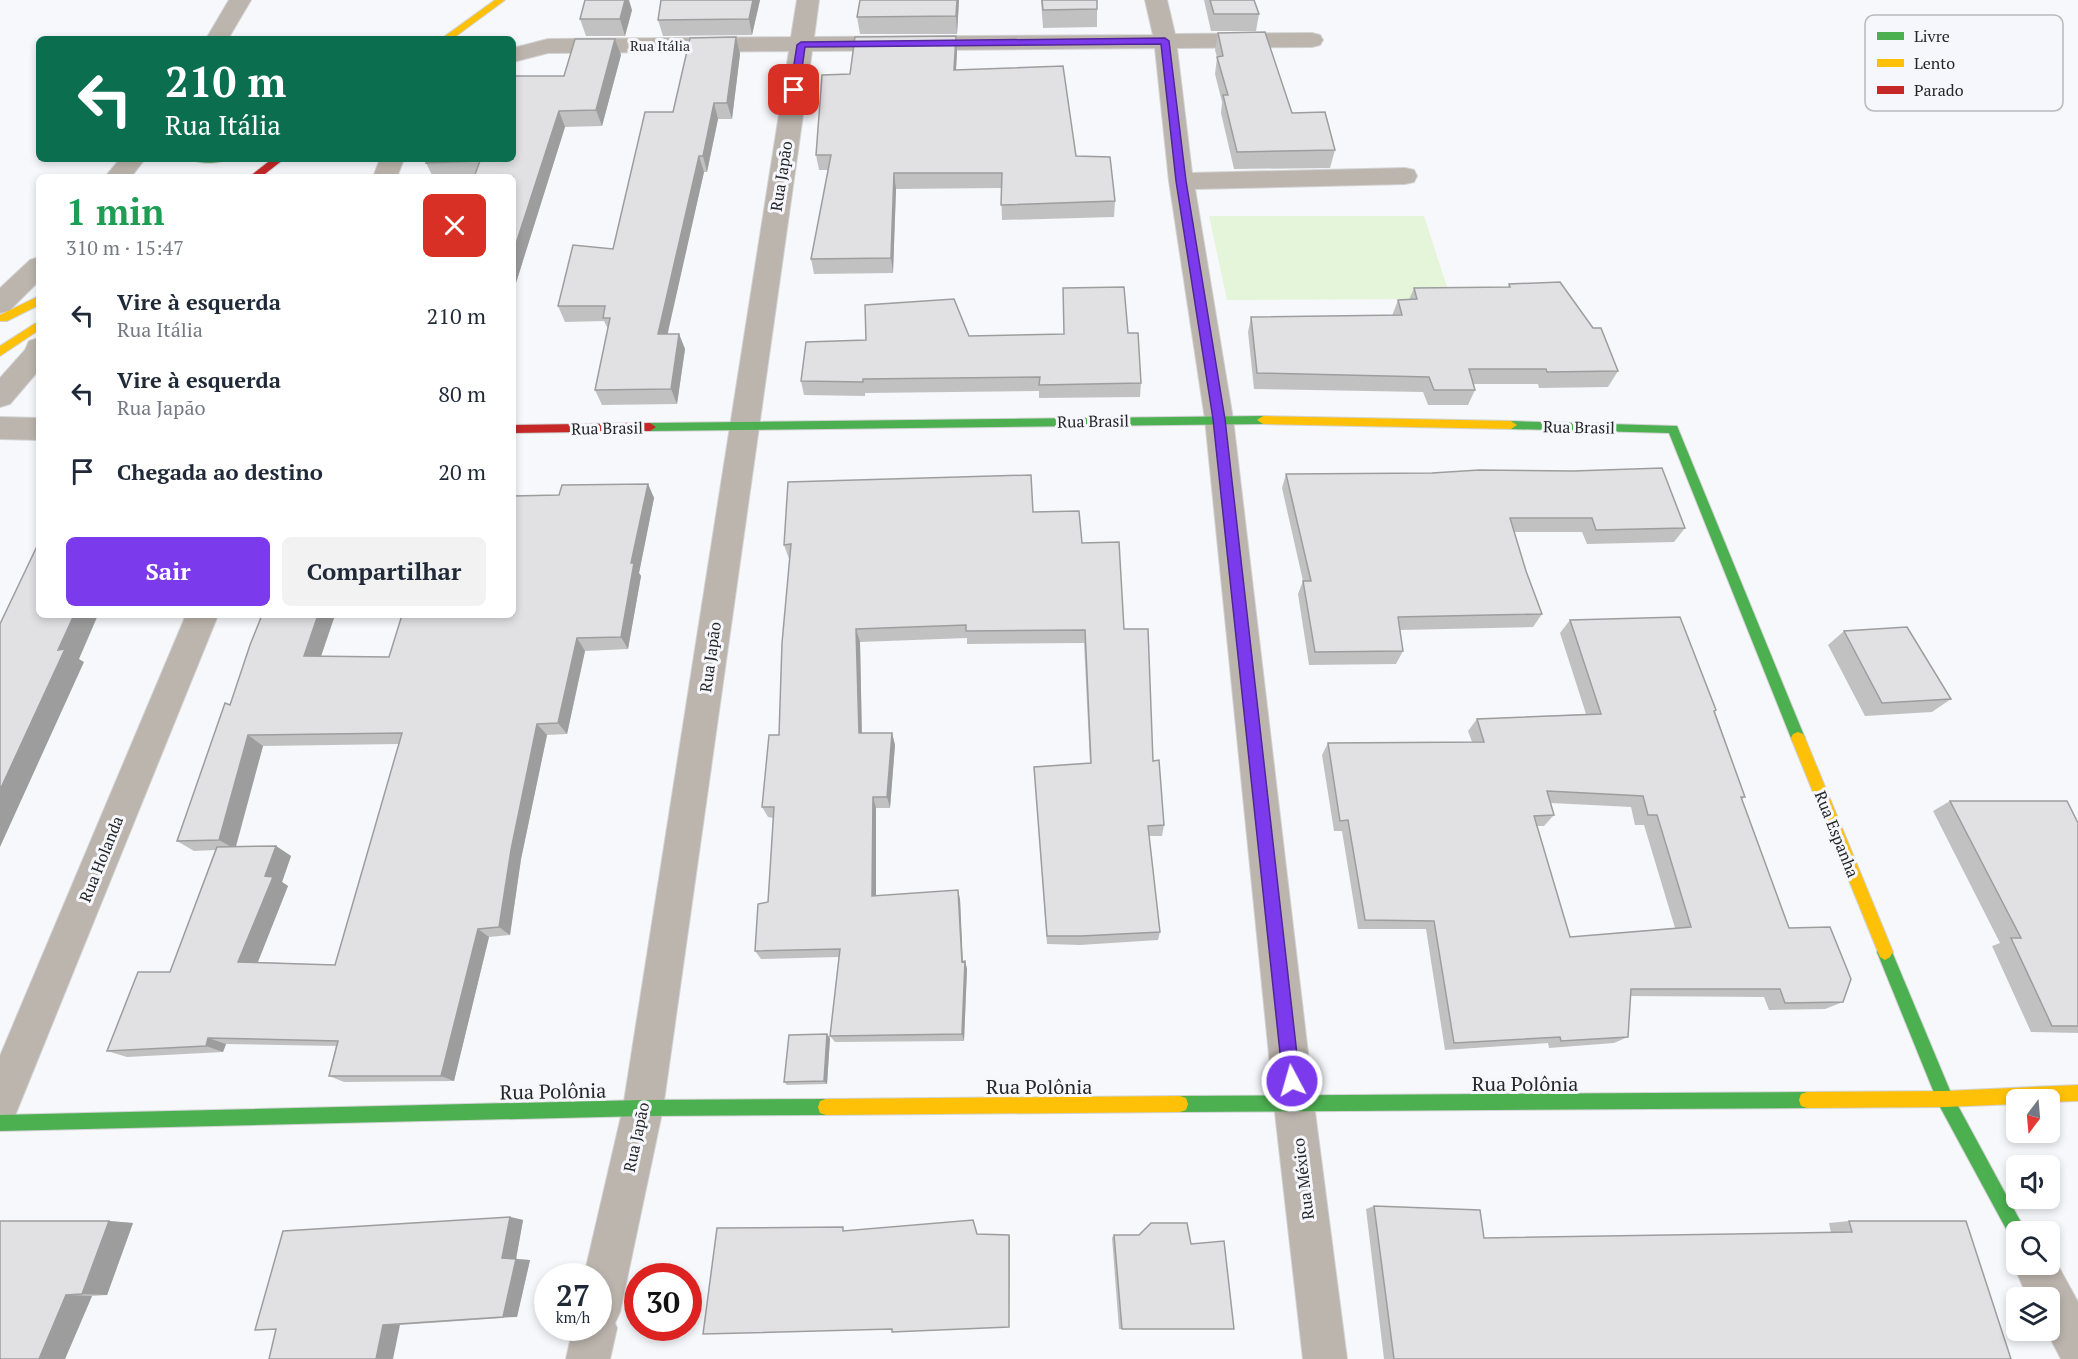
<!DOCTYPE html>
<html lang="pt">
<head>
<meta charset="utf-8">
<style>
  :root { --surface:#fff; --page:#f2f2f3; --text:#1f2937; --muted:#747a83; --accent:#7c3aed }
  body { margin:0; font-family:"PT Serif",serif; background:var(--page); color:var(--text); height:100vh; display:flex; flex-direction:column; font-size:22px; white-space:nowrap }
  * { box-sizing:border-box; margin:0 }
  p { font-size:20px; color:var(--muted) }
  .icon { flex:none; width:33px; height:33px; fill:none; stroke:currentColor; stroke-width:2; stroke-linecap:round; stroke-linejoin:round }
  .map { position:relative; flex:1; overflow:hidden }
  .drawer { position:absolute; left:36px; top:174px; width:480px; height:444px; display:flex; flex-direction:column; background:var(--surface); border-radius:9px; box-shadow:0 3px 9px #0003 }
  .drawer>* { flex:none }
  .guide { position:absolute; left:36px; top:36px; width:480px; height:126px; border-radius:9px; box-shadow:0 3px 9px #0003; background:#0b6e4f; color:#fff; overflow:hidden }
  .needle { width:39px; rotate:196deg }
  .fabs { position:absolute; left:2006px; top:1089px; display:grid; gap:12px }
  .fabs a { display:grid; place-items:center; width:54px; height:54px; border-radius:9px; background:var(--surface); box-shadow:0 3px 9px #0003; font-size:30px }
  .speed { position:absolute; left:534px; top:1263px; display:flex; gap:12px; font-size:30px; font-weight:700; text-align:center }
  .speed>* { display:grid; place-content:center; width:78px; height:78px; border-radius:50%; background:var(--surface); box-shadow:0 3px 9px #0003; line-height:1 }
  .speed small { font-size:15px; font-weight:400 }
  .speed .limit { border:9px solid #d22; background:#fff; color:#111 }
  .pin { position:absolute; display:grid; place-items:center; width:51px; height:51px; color:#fff; margin:-26px; border-radius:12px; box-shadow:0 3px 9px #0006 }
  .me { position:absolute; width:66px; margin:-33px; rotate:354deg; stroke-linejoin:round; filter:drop-shadow(0 0 4px #0008) }
  .turn { display:flex; align-items:center; gap:21px; height:126px; padding:0 30px; font-size:27px }
  .turn .icon { width:78px; height:78px; stroke-width:2.5 }
  .turn b { display:block; font-size:42px; line-height:51px }
  .round { display:grid; place-items:center; flex:none; width:63px; height:63px; border-radius:9px; background:var(--page) }
  .headline { display:flex; align-items:center; justify-content:space-between; height:102px; padding:0 30px }
  h1 { font-size:36px; font-weight:700; line-height:45px; color:#1e9e55 }
  .action { display:flex; gap:12px; margin-top:auto; padding:12px 30px }
  .action a { flex:1; height:69px; border-radius:9px; background:var(--accent); color:#fff; font-size:24px; font-weight:700; line-height:69px; text-align:center }
  .action a+a { background:var(--page); color:var(--text) }
  ul { padding:0; list-style:none }
  li { display:flex; align-items:center; gap:18px; height:78px; padding:0 30px }
  li div { flex:1 }
  li b { display:block; font-size:22px }
  li em { font-style:normal }
  .map>svg:first-child { display:block }
  .green { fill:#e5f5d9 }
  .lines { fill:none; stroke-linecap:round; stroke-linejoin:round }
  .street-casing { stroke:#d2d3d5; stroke-width:2 }
  .fast-casing { stroke:#d2d3d5; stroke-width:2 }
  .slow-casing { stroke:#d2d3d5; stroke-width:2 }
  .jam-casing { stroke:#d2d3d5; stroke-width:2 }
  .street { fill:#bcb5ad; fill-rule:evenodd }
  .fast { fill:#4caf50; fill-rule:evenodd }
  .slow { fill:#ffc107; fill-rule:evenodd }
  .jam { fill:#c62828; fill-rule:evenodd }
  .wall { fill:#c2c1c2; fill-rule:evenodd }
  .shaded-wall { fill:#9e9d9e }
  .building { fill:#e1e0e2; stroke:#9e9d9e; stroke-width:1.5; fill-rule:evenodd }
  .route { fill:#7c3aed; stroke:#51269a; stroke-width:1.5 }
  .labels { text-anchor:middle; dominant-baseline:central; stroke-width:6; stroke-linejoin:round; paint-order:stroke }
  .far-street-label { font-size:14px; fill:#262729; stroke:#f6f7fd }
  .street-label { font-size:16px; fill:#262729; stroke:#f6f7fd }
  .near-street-label { font-size:20px; fill:#262729; stroke:#f6f7fd }
  .key { fill:#f6f7fd; stroke:#b8b9bd; stroke-width:1.5 }
  .key-label { font-size:16px; fill:#262729 }
</style>
</head>
<body>
<div class="map">
<svg width="2078" height="1359" viewBox="0 0 2078 1359">
  <rect width="100%" height="100%" fill="#f7f8fc"/>
  <!-- green -->
  <path class="green" d="M1209,216H1424L1451,299L1227,300Z"/>
  <g class="lines">
    <!-- street casing -->
    <g class="street-casing">
      <path id="street" d="M229,0H251L228,39H206Z
        M797,0H819L814,37L1153,35L1145,0H1167L1175,34L1312,33L1320,35L1323,40L1320,45L1312,47L1177,48L1192,173L1405,168L1414,170L1417,176L1414,182L1405,184L1195,189L1233,419L1314,1104L1347,1359H1303L1274,1104L1205,419L1169,181L1155,48L812,51L663,1108L620,1312L615,1323L617,1328L610,1359H566L573,1328H598V1276H584L623,1108L789,51L548,53L513,62V48L548,39L791,37Z
        M120,159H145L131,177H105Z
        M380,159H404L397,177H373Z
        M39,257V281L9,311L0,313V288L30,260Z
        M39,338V370L10,404L0,407V378L25,350L29,341Z
        M0,417L39,418V440L0,439Z
        M186,615H218L14,1118L0,1124V1056Z
        M2049,1249L2078,1302V1359H2061L2046,1330H2049V1298H2028L2013,1264L2016,1256V1264H2049Z"/>
    </g>
    <!-- fast casing -->
    <g class="fast-casing">
      <path id="fast" d="M191,159H227C219,164 199,164 191,159Z
        M1263,416L1269,420L1263,424L650,431L644,427L650,423Z
        M1511,421L1677,426L1805,738L1803,742L1798,744L1793,742L1791,738L1669,433L1511,429L1505,425Z
        M1885,944L1890,947L1951,1093L2023,1226L2025,1232H2016V1240L2011,1238L1939,1105L1877,952L1880,947Z
        M1807,1092L1813,1094L1815,1100L1813,1106L1807,1108L1180,1112L1174,1110L1172,1104L1174,1098L1180,1096Z
        M826,1099L832,1101L834,1107L832,1113L826,1115L643,1116L0,1131V1115L643,1100Z"/>
    </g>
    <!-- slow casing -->
    <g class="slow-casing">
      <path id="slow" d="M495,0H505L452,39H441Z
        M39,296V305L7,321H0V315Z
        M39,321V330L0,356V346Z
        M1263,416L1511,421L1517,425L1511,429L1263,424L1257,420Z
        M1798,732L1803,734L1805,738L1893,952L1890,957L1885,960L1880,957L1791,738L1793,734Z
        M2078,1085V1101L2049,1102V1100H2016V1104L1945,1107L1807,1108L1801,1106L1799,1100L1801,1094L1807,1092L1945,1091Z
        M1180,1096L1186,1098L1188,1104L1186,1110L1180,1112L826,1115L820,1113L818,1107L820,1101L826,1099Z"/>
    </g>
    <!-- jam casing -->
    <g class="jam-casing">
      <path id="jam" d="M272,159H284L261,177H249Z
        M650,423L656,427L650,431L513,433V425Z"/>
    </g>
    <!-- street -->
    <use href="#street" class="street"/>
    <!-- fast -->
    <use href="#fast" class="fast"/>
    <!-- slow -->
    <use href="#slow" class="slow"/>
    <!-- jam -->
    <use href="#jam" class="jam"/>
  </g>
  <!-- wall -->
  <path class="wall" d="M661,0H760L752,35L663,36L658,20Z
    M959,0L957,34H860L857,17Z
    M1041,0H1097V27L1043,28Z
    M1204,0H1254L1259,14L1256,31H1211Z
    M632,10L625,36H586L580,19Z
    M1218,33L1292,113L1335,150L1330,168L1234,169L1221,113L1222,102L1215,74L1217,57L1215,50Z
    M956,36L957,52L956,70L1076,156L1115,201L1114,217L1002,220L1001,188L896,189L893,273L814,274L811,259L828,170H819L816,155L850,74Z
    M736,37L740,54L732,119H718L707,172H704L667,334H679L685,349L677,404L602,405L595,390L608,329L604,321L565,322L558,306L613,249L673,112Z
    M615,39L621,55L602,126L565,127L515,286H513V177H433L426,163L564,76Z
    M1509,284L1618,371L1608,387L1539,388L1538,384H1474L1475,390L1468,405H1428L1423,392L1254,389L1248,332L1251,317L1392,316L1398,300H1409L1414,288L1508,287Z
    M1063,288L1128,333L1141,383L1140,397L1039,398V391L865,393V396L804,395L801,381L969,336L1064,334Z
    M1286,474L1685,528L1674,542L1587,544L1582,532H1514L1526,571L1542,614L1533,627L1400,630L1403,651L1396,664L1309,665L1298,594L1303,581L1282,488Z
    M648,484L654,498L639,573L641,576L628,649L585,651L567,734L547,735L521,859L510,935L489,937L454,1081L344,1082L329,1076L336,1046L226,1044L223,1052L127,1057L107,1051L170,972L215,850L194,851L177,841L230,705L262,615H335L321,656L389,657L559,495ZM399,744L335,965L258,962L288,886L282,882L291,856L276,846L236,847L263,746Z
    M1033,512L1082,543L1124,629L1153,761L1164,825L1162,836H1149L1160,932L1158,940L1080,945L1047,944L1034,767L1090,763L1084,643L967,644V638L860,642L862,733H892L895,745L890,808H876V896L960,899L963,961H965L967,969L964,1041L835,1042L830,1036L839,957L761,959L755,951L768,902L773,818L768,817L762,807L779,735L790,559H789L784,545Z
    M1570,620L1716,710L1715,712L1745,797L1742,799L1789,928L1843,1002L1825,1009L1769,1010L1764,997L1630,996L1628,1037L1614,1043L1549,1048L1548,1043L1445,1050L1426,929H1358L1342,831H1334L1322,755L1328,743L1472,742L1468,731L1477,719L1586,714L1560,633ZM1551,803L1631,807L1635,825H1644L1675,928L1570,937L1537,826H1544L1554,815Z
    M1844,631L1951,699L1932,712L1865,716L1828,645Z
    M1950,801L2078,823V1033L2031,1032L1992,946L2000,943L1933,811Z
    M830,1038L827,1084L787,1085L784,1082Z
    M1374,1206L1484,1238L1831,1233L1829,1223L1849,1221L2011,1359H1384L1366,1209Z
    M510,1217L523,1220L516,1259L530,1260L517,1317L400,1325L255,1330Z
    M109,1221L133,1223L107,1295L92,1296L65,1359H0Z
    M1114,1235L1191,1244L1234,1329H1119L1112,1238Z"/>
  <!-- shaded-wall -->
  <path class="shaded-wall" d="M625,0H629L632,10L625,36L620,19Z
    M753,0H760L752,35L749,19Z
    M957,0H959L957,34L956,16Z
    M956,36L957,52L955,86L954,70Z
    M736,37L740,54L732,119L727,103Z
    M615,39L621,55L602,126L596,110Z
    M714,103L718,119L707,172L703,156Z
    M559,111L565,127L515,286L513,282V253Z
    M699,156L704,172L664,350L658,334Z
    M894,173L896,189L893,273L891,258Z
    M679,334L685,349L677,404L671,389Z
    M648,484L654,498L639,573L641,576L628,649L621,637L631,563Z
    M74,615H98L79,659L84,662L0,847V790L58,650Z
    M318,615H335L317,668L304,656Z
    M856,629L860,642L862,745L859,733Z
    M577,638L585,651L567,734L558,723Z
    M537,724L547,735L521,859L510,935L499,927L511,850Z
    M892,733L895,745L890,808L887,797Z
    M248,735L263,746L235,849L219,840Z
    M873,797L876,808V906L872,896Z
    M276,846L291,856L282,882L288,886L255,969L238,962L265,876Z
    M958,890L960,899L963,970L962,962Z
    M478,929L489,937L454,1081L441,1076Z
    M965,961L967,969L964,1041L962,1034Z
    M827,1034L830,1038L827,1084L824,1081Z
    M208,1038L226,1044L223,1052L206,1046Z
    M510,1217L523,1220L516,1259L502,1258Z
    M109,1221L133,1223L107,1295L82,1294Z
    M1009,1235L1010,1237L1009,1327Z
    M516,1259L530,1260L517,1317H503Z
    M66,1295L92,1296L65,1359H39Z
    M383,1325H400L393,1359H376Z"/>
  <!-- building -->
  <path class="building" d="M585,0H625L620,19H580Z
    M661,0H753L749,19L658,20Z
    M860,0H957L956,16L857,17Z
    M1042,0H1097V9L1043,10Z
    M1210,0H1254L1259,14H1214Z
    M1265,32L1292,113L1325,112L1335,150L1237,152L1223,95H1228L1217,57L1223,56L1218,33Z
    M956,36L954,70L1063,66L1076,156L1110,157L1115,201L1001,205L1002,173H894L891,258L811,259L831,155H816L822,75L850,74L855,37Z
    M736,37L727,103H714L703,156H699L658,334H679L671,389L595,390L610,318H603L605,306H558L573,245L613,249L645,112H673L690,38Z
    M575,39H615L596,110L559,111L513,253V177H474L480,161L426,163L428,159H513V76H564Z
    M1560,282L1593,328H1601L1618,371L1547,372L1546,369H1469L1475,390H1434L1429,377L1257,373L1251,317L1402,315L1398,300L1417,299L1414,288L1510,287L1509,284Z
    M1124,287L1128,333H1138L1141,383L1039,385L1040,377L863,379V382L801,381L806,342L866,340L865,305L954,299L969,336L1064,334L1063,288Z
    M1662,468L1685,528L1596,530L1592,518H1510L1526,571L1542,614L1398,617L1403,651L1315,652L1303,581H1311L1286,474L1432,473L1479,470L1573,471Z
    M1031,475L1033,512L1079,511L1082,543L1119,542L1124,629H1148L1153,761L1159,760L1164,825L1148,826L1160,932L1081,936H1047L1034,767L1091,763L1085,630L966,631V625L856,629L859,733H892L887,797H873L872,896L958,890L962,962L965,961L962,1034L830,1036L840,949L755,951L758,904L768,902L774,807H762L769,735H779L782,643L791,544L784,545L788,482Z
    M648,484L631,563H634L621,637L577,638L558,723L537,724L511,850L499,927L478,929L441,1076H329L338,1041L208,1038L206,1046L107,1051L138,972H170L217,847L276,846L265,876L273,877L238,962L335,965L402,733L248,735L219,840L177,841L225,703L230,705L250,645L262,615H318L304,656L389,657L402,615H513V496L559,495L562,485Z
    M39,542V615H74L58,650L65,649L0,790V624Z
    M1680,617L1716,710L1714,711L1745,797H1741L1789,928L1830,927L1851,979L1843,1002L1785,1003L1780,989H1631L1628,1037L1561,1041L1560,1037L1454,1043L1434,921L1365,920L1348,820L1340,821L1328,743L1484,742L1477,719L1601,714L1570,620ZM1547,791L1643,796L1648,815H1657L1691,927L1570,937L1534,816L1554,815Z
    M1907,627L1951,699L1882,703L1844,631Z
    M1950,801H2067L2078,823V1026H2052L2011,938H2021Z
    M827,1034L824,1081L784,1082L789,1035Z
    M1374,1206L1480,1210L1484,1238L1852,1232L1849,1221H1966L2011,1359H1394Z
    M510,1217L502,1258L516,1259L503,1317L383,1325L376,1359H269L276,1329L255,1330L283,1231Z
    M973,1220L977,1234L1009,1235V1327L892,1332V1329L703,1334L717,1228L843,1227V1231Z
    M0,1221H109L82,1294L66,1295L39,1359H0Z
    M1151,1223H1187L1191,1244L1224,1241L1234,1329H1122L1114,1235H1139Z"/>
  <!-- route -->
  <path class="route" d="M1165,38L1169,41L1186,181L1225,419L1300,1081L1297,1087L1292,1089L1286,1087L1283,1081L1213,419L1176,181L1161,44L805,47L799,90L794,93L790,90L797,45L801,42Z"/>
  <g class="labels">
    <!-- far-street labels -->
    <g class="far-street-label">
      <text x="660" y="45">Rua Itália</text>
    </g>
    <!-- street labels -->
    <g class="street-label">
      <text transform="translate(781 176) rotate(-81)">Rua Japão</text>
      <text transform="translate(1093 421) rotate(-1)">Rua Brasil</text>
      <text transform="translate(1579 427) rotate(1)">Rua Brasil</text>
      <text transform="translate(607 428) rotate(-1)">Rua Brasil</text>
      <text transform="translate(710 657) rotate(-82)">Rua Japão</text>
      <text transform="translate(1837 834) rotate(68)">Rua Espanha</text>
      <text transform="translate(101 859) rotate(-68)">Rua Holanda</text>
      <text transform="translate(636 1137) rotate(-78)">Rua Japão</text>
      <text transform="translate(1303 1179) rotate(-97)">Rua México</text>
    </g>
    <!-- near-street labels -->
    <g class="near-street-label">
      <text x="1525" y="1083">Rua Polônia</text>
      <text x="1039" y="1086">Rua Polônia</text>
      <text transform="translate(553 1091) rotate(-1)">Rua Polônia</text>
    </g>
  </g>
  <!-- legend -->
  <rect x="1865" y="15" width="198" height="96" rx="9" class="key"/>
  <rect x="1877" y="32" width="27" height="8" fill="#4caf50"/>
  <rect x="1877" y="59" width="27" height="8" fill="#ffc107"/>
  <rect x="1877" y="86" width="27" height="8" fill="#c62828"/>
  <g class="key-label">
    <text x="1914" y="42">Livre</text>
    <text x="1914" y="69">Lento</text>
    <text x="1914" y="96">Parado</text>
  </g>
</svg>
<div class="fabs">
<a><svg class="needle" viewBox="-14 -14 28 28"><path d="M0-13l5 13h-10z" fill="#e53935"/><path d="M0 13l5-13h-10z" fill="#747a83"/></svg></a>
<a><svg class="icon" aria-label="sound" viewBox="0 0 24 24"><path d="M4 9h4l5-4v14l-5-4H4zM17 9q2 3 0 6"/></svg></a>
<a><svg class="icon" aria-label="search" viewBox="0 0 24 24"><circle cx="10" cy="10" r="6"/><path d="M15 15l6 6"/></svg></a>
<a><svg class="icon" aria-label="layers" viewBox="0 0 24 24"><path d="M12 4l9 5-9 5-9-5zM3 14l9 5 9-5"/></svg></a>
</div>
<div class="speed"><div>27<small>km/h</small></div><div class="limit">30</div></div>
<div class="pin" style="left:794px;top:90px;background:#d93025"><svg class="icon" aria-label="arrive" viewBox="0 0 24 24"><path d="M6 21V4h12l-3 4 3 4H6"/></svg></div>
<svg class="me" style="left:1292px;top:1081px" viewBox="-20 -20 40 40"><circle r="17" fill="#7c3aed" stroke="#fff" stroke-width="3"/><path d="M0-11L8 9 0 5-8 9z" fill="#fff"/></svg>
<div class="guide">
<div class="turn"><svg class="icon" aria-label="left" viewBox="0 0 24 24"><path d="M17 20v-9H6M10 6l-5 5 5 5"/></svg><div><b>210 m</b>Rua Itália</div></div>
</div>
<section class="drawer">
<div class="headline"><div><h1>1 min</h1><p>310 m · 15:47</p></div><a class="round" style="background:#d93025;color:#fff"><svg class="icon" aria-label="close" viewBox="0 0 24 24"><path d="M6 6l12 12M18 6L6 18"/></svg></a></div>
<ul>
<li><svg class="icon" aria-label="left" viewBox="0 0 24 24"><path d="M17 20v-9H6M10 6l-5 5 5 5"/></svg><div><b>Vire à esquerda</b><p>Rua Itália</p></div><em>210 m</em></li>
<li><svg class="icon" aria-label="left" viewBox="0 0 24 24"><path d="M17 20v-9H6M10 6l-5 5 5 5"/></svg><div><b>Vire à esquerda</b><p>Rua Japão</p></div><em>80 m</em></li>
<li><svg class="icon" aria-label="arrive" viewBox="0 0 24 24"><path d="M6 21V4h12l-3 4 3 4H6"/></svg><div><b>Chegada ao destino</b></div><em>20 m</em></li>
</ul>
<div class="action"><a>Sair</a><a>Compartilhar</a></div>
</section>
</div>
</body>
</html>
